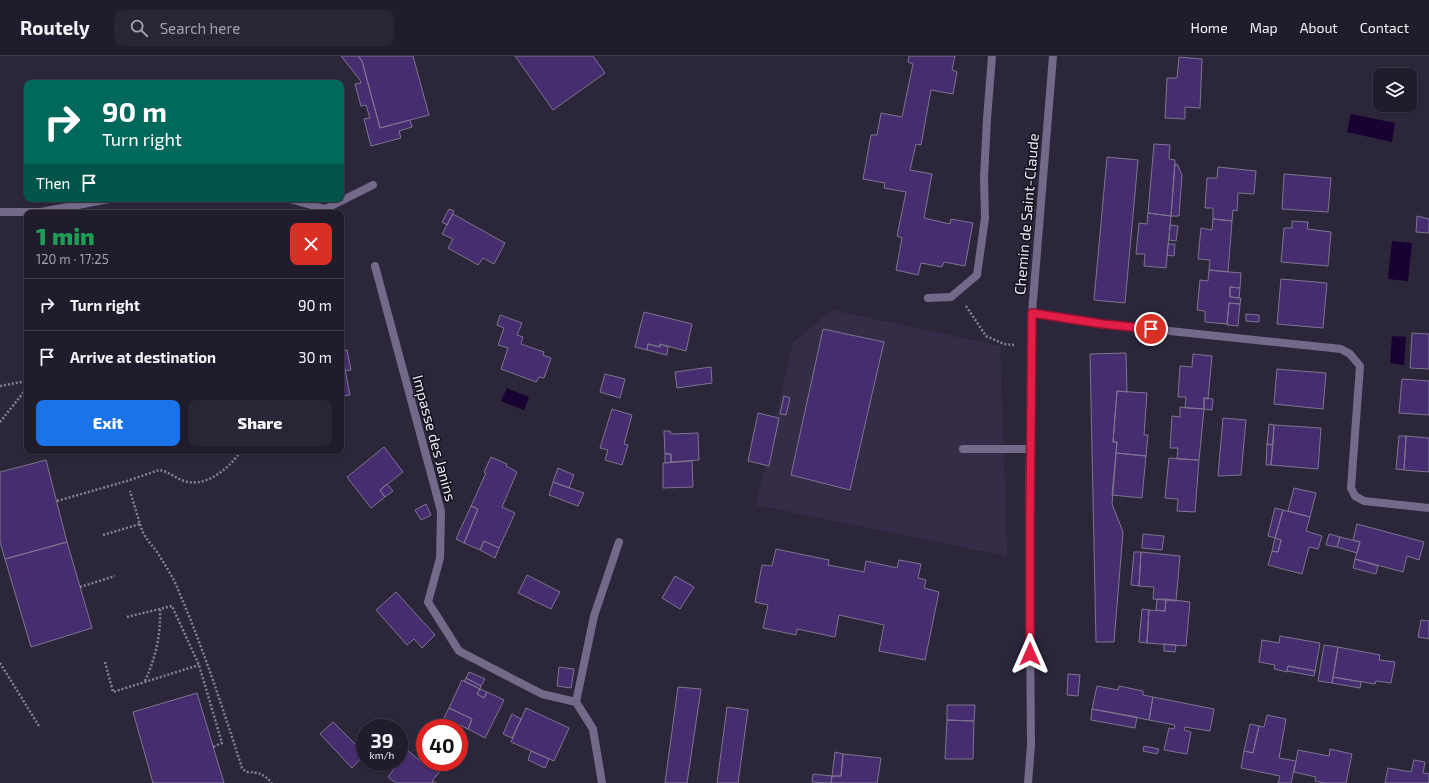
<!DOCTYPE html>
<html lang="en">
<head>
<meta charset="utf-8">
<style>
  :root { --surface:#211c2c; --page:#292534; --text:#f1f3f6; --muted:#a2a1a9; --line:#3e3a48; --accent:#1a73e8 }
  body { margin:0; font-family:"Exo 2",sans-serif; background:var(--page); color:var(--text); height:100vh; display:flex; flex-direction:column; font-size:15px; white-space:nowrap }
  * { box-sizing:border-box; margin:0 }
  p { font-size:13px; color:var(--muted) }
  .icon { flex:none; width:22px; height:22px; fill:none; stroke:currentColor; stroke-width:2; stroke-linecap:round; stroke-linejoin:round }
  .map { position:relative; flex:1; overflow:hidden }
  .drawer { position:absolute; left:24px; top:154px; width:320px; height:244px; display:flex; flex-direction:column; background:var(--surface); border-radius:8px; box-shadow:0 1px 3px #0004,0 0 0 1px var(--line) }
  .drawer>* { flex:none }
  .guide { position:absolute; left:24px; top:24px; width:320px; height:122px; border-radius:8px; box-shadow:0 1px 3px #0004,0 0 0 1px var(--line); background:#00695c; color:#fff; overflow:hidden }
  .buttons { position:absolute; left:1373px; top:12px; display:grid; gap:8px }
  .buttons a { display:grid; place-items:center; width:44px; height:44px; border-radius:8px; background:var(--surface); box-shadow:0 1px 3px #0004,0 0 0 1px var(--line); font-size:20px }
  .speed { position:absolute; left:356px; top:663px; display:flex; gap:8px; font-size:20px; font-weight:700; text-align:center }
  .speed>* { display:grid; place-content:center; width:52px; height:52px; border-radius:50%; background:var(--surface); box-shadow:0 1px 3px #0004,0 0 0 1px var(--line); line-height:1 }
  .speed small { font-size:10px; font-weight:400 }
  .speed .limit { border:6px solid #d22; background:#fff; color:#111 }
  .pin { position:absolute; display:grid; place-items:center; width:34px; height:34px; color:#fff; margin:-17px; border:2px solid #fff; border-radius:50%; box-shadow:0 1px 4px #0007 }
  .me { position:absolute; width:44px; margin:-22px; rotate:0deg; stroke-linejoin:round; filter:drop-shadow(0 0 3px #0008) }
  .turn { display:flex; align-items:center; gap:14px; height:84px; padding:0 12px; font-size:18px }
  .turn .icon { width:52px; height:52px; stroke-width:2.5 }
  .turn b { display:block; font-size:28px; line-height:34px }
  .then { display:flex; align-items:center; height:38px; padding:0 12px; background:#0003; gap:8px; font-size:15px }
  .round { display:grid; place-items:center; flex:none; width:42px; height:42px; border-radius:8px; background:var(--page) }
  .headline { display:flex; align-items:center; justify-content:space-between; height:68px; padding:0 12px }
  h1 { font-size:24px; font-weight:800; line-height:30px; color:#1e9e55 }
  .cta { display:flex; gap:8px; margin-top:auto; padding:8px 12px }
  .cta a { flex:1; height:46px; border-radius:8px; background:var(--accent); color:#fff; font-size:16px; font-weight:800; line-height:46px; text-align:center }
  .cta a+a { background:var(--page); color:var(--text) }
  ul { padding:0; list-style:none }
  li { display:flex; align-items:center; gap:12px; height:52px; padding:0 12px; border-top:1px solid var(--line) }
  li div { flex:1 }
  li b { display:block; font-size:15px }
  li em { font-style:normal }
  header { display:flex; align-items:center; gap:24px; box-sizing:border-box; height:56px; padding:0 20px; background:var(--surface); border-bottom:1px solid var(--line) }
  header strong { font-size:19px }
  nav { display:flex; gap:22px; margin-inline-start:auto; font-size:14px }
  .search { width:280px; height:36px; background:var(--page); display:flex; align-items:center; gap:10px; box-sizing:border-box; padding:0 14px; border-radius:8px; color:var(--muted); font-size:15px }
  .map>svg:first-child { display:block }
  .built { fill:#352d48 }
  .water { fill:#170232 }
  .building { fill:#452d6f; stroke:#7c758e }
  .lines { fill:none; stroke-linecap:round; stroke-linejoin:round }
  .path { stroke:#858192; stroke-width:2.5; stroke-dasharray:2 2; stroke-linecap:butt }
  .service { stroke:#736a8a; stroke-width:8 }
  .minor { stroke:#736a8a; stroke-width:8 }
  .tertiary { stroke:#736a8a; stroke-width:8 }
  .route-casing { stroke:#92132f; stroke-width:10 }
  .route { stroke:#e11d48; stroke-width:7 }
  .labels { text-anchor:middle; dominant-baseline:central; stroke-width:3; stroke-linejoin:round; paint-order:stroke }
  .street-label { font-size:15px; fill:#eae7f5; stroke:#14111b }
</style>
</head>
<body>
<header>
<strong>Routely</strong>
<div class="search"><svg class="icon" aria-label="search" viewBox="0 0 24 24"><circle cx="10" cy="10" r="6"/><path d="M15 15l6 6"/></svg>Search here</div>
<nav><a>Home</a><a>Map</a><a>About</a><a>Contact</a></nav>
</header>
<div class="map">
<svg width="1429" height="727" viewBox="0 0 1429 727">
  <rect width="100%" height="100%" fill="#2c263b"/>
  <!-- built -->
  <path class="built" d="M832,254L1000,290L1007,500L756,449L793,286Z"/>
  <!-- water -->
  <path class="water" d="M1351,58L1395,67L1392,86L1347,76Z
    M1392,185L1412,187L1408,225L1388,223Z
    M1392,280L1406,281L1404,309L1390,307Z
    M507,332L529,341L524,354L501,345Z"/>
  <!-- building -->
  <path class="building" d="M341,0H358L362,5L380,72L410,64L412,71L399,75L401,82L371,90L364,63L370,62L366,49L361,50L355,28L361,27L360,24Z
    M358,0H413L429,59L380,72L362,5Z
    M515,0H593L605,17L553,54Z
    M909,0H955L952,14L957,16L953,38L931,34L921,89L916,88L910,114L932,118L924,162L950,168L951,163L973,167L965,210L944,206L942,211L921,207L918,219L896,214L902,182L897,180L906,136L884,132L885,127L863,123L871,79H877L881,57L902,61L913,8L908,6Z
    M1179,1L1202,3L1200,52L1185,51V63L1165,62L1167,22H1177Z
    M1154,88L1170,89L1169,103L1175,104L1171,160L1148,157Z
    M1107,101L1138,104L1125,247L1094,244Z
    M1175,108H1177L1182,119L1179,160H1171Z
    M1218,111L1256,115L1254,138L1238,137L1237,155L1233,154L1232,165L1213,163V152H1205L1207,122H1217Z
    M1284,118L1331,122L1328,156L1282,153Z
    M449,153L454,155L447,169L442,166Z
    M1148,157L1171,160L1166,212L1144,210L1145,198H1136L1139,167L1147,168Z
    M453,158L505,187L494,208L483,202L478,209L448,192L453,183L442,178Z
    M1417,160L1429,163V177L1416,176Z
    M1213,163L1232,165L1228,216L1209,214L1210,204L1198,203L1201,172L1212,174Z
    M1292,165L1308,166L1307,173L1331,176L1328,210L1281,206L1284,172H1292Z
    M1170,169L1178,170L1176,185L1169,184Z
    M1168,188H1175L1174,200L1167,199Z
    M1209,214L1241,217L1240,232L1230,231V241L1241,242L1240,248L1229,247L1227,268L1205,266V255L1197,254L1200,224L1208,225Z
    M1281,223L1327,227L1323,272L1277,268Z
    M1230,231L1240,232L1239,242L1230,241Z
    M1229,247L1240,248L1238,270L1227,269Z
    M644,256L692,268L686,295L660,288V291L648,288L647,294L635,291Z
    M1246,258L1259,259V266L1246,265Z
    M500,259L522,267L517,279L523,281L521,288L544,296L543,299L551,302L544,322L539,321L536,326L501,313L508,292L498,289L504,272L497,269Z
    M823,273L884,286L850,434L791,419Z
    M1412,277L1429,278V313L1410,312Z
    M648,288L660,291V288L668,291L667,299L647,294Z
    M341,293L350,339L341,340Z
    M347,294L351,314L345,315L342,295Z
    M1126,297L1127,336L1117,335L1113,386H1117L1112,448L1123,476L1114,586H1096L1090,298Z
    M1193,298L1212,300L1208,343L1204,342V353L1185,352L1186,341H1178L1180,310L1192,311Z
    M711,311L712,327L677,332L675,316Z
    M1277,313L1326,317L1323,353L1274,348Z
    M605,318L625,323L620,342L600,336Z
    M1402,323L1429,325V359L1399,357Z
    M1117,335L1147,337L1144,379H1148L1146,400L1116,397L1117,386H1113Z
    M784,340L790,342L786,359L780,358Z
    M1204,342L1213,343L1212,354L1204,353Z
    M1180,351L1204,353L1199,404L1177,403L1178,392H1170L1172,360L1180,361Z
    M612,353L632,359L624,388L628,389L622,409L605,404L608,394L600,392Z
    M758,357L779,362L769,410L748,405Z
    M1223,362L1246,364L1241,419L1218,420Z
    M1269,368L1274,369L1273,389L1267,388Z
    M1274,369L1321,372L1318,413L1271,409Z
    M664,375H670L671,378L698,377L699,404L671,406V398H665Z
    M1399,380H1406L1404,414L1396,413Z
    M1406,380L1429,382V416L1404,414Z
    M1267,388L1273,389L1271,409H1266Z
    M384,391L403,416L380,434L385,441L371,452L347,421Z
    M1116,397L1146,400L1142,442L1112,439Z
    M665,398H671V406L665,407Z
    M491,401L507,408L506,410L517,416L502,451L515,457L499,492L484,485L480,494L464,487L478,453L471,450L486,417L484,416Z
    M1169,402L1199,404L1195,456L1177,455L1178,443L1165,442Z
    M46,404L67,486L5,503L0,486V416Z
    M692,405L693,431L663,432V407Z
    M558,412L574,419L569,432L553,426Z
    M553,426L584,437L578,450L549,439Z
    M387,428L393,435L385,441L380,434Z
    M1294,432L1316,437L1310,461L1288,455Z
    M426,448L431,459L421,464L415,454Z
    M471,450L478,453L464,487L456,483Z
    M1275,452L1283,454L1275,482L1268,480Z
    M1283,454L1310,461L1306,475L1322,480L1318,493L1309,491L1302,518L1268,509L1272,495L1278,496L1281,484L1275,482Z
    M1357,468L1424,486L1419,504L1407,500L1403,516L1355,503L1360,486L1353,484Z
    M1143,478L1164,480L1162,494L1142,492Z
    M1329,478L1340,481L1337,491L1326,489Z
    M1340,481L1360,486L1357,497L1337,491Z
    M1275,482L1281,484L1278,496L1272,495Z
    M484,485L499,492L495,502L480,494Z
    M67,486L92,572L31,591L5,503Z
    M776,493L829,504L828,509L864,516L866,505L897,512L899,504L921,508L918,522L926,524L924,532L939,536L925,604L879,595L884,569L839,559L835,581L797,573L796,579L763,572L768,549L755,546L762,509L772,510Z
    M1134,496H1141L1139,530L1131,529Z
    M1141,496L1180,500L1176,545L1153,543L1154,531L1139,530Z
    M1355,503L1378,510L1376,518L1353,512Z
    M527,519L560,536L551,553L518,537Z
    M675,520L694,531L680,553L662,542Z
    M396,536L435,579L422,592L414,583L407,589L376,554Z
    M1157,543H1166L1165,555L1156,554Z
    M1166,543L1190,546L1186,590L1147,587L1149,554L1165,555Z
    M1142,553L1149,554L1147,587L1139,586Z
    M1421,564L1429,565V583L1418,581Z
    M1280,580L1320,587L1315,615L1288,610L1287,616L1274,613L1275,609L1259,606L1262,584L1279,587Z
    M1164,588L1176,589L1175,596L1164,595Z
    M1324,589L1338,591L1332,627L1318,625Z
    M1338,591L1380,599L1379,604L1395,606L1391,627L1376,625L1375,628L1333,621Z
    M1288,610L1315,615L1314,620L1287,615Z
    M559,611L574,613L571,632L557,630Z
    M469,616L485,623L481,630L466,622Z
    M1068,618L1080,619L1078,640L1067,639Z
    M1333,621L1361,626L1360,632L1332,627Z
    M466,622L481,630L480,633L464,625Z
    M462,624L480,633L477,638L484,642L487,636L504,644L485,682L468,673L472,663L449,652Z
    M1097,630L1118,634L1119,630L1143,635V639L1153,641L1149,664L1092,653Z
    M678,631L701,633L687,727H665Z
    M480,633L487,636L484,642L477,638Z
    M197,637L224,727H153L133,656Z
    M1153,641L1214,653L1210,675L1185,671L1184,674L1191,676L1187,698L1164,694L1169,672L1174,673L1175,669L1149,664Z
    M947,649H975L974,665L947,664Z
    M727,651L748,654L738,727H717Z
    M449,652L472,663L468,673L444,662Z
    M526,652L569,672L554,705L511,686Z
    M1092,653L1137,661L1135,672L1091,664Z
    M512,658L521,663L512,682L503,678Z
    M1267,659L1286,663L1279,702L1296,705L1291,727H1278L1280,720L1241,712L1244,695L1253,697L1259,670L1264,671Z
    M947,664L974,665L973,703H945Z
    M333,666L365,698L352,712L320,678Z
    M1250,668L1259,670L1253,697L1244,695Z
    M1144,690L1159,693L1157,698L1143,695Z
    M1330,693L1352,698L1346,727H1324L1315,725L1316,721L1294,716L1298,694L1329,700Z
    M408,695L428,711L432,706L441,714L432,725L436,727H396L388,721Z
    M531,695L549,703L545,712L528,704Z
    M835,696L843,698L841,720H832Z
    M843,698L881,702L877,727H831L832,720H841Z
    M422,699L425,701V706H432L428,711L419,703Z
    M1414,704L1425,706L1423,717L1429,718V727H1385L1388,712L1411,716Z
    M813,718L832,720L831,727L812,726Z"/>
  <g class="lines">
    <!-- path -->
    <path class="path" d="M966,250L986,280L1004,288L1014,289
      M0,330L27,325
      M0,366L27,332
      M57,445L127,425L159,414C168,415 175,422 184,425C207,432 229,412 241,395
      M140,468C144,482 149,485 157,496C165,509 174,522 179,536C204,594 223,653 242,712L246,716C259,716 263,718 272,727
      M103,479L140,468L130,435
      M80,531L115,520
      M127,561L172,550L199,609L222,687L213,691
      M105,606L113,636L199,609
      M0,607L39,670
      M145,625C156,601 161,578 160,552"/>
    <!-- service -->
    <path class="service" d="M928,242L951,241L977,219L985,162L984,121L987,63L992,0
      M1032,257L1103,268
      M963,393H1030
      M576,646L594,560L619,486"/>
    <!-- minor -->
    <path class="minor" d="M290,143L325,153L373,129
      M0,156H41L109,143
      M375,210L441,455L440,502L428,546L459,595L542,638L576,646L593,673L602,727
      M1103,268L1341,293L1350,298L1360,310L1351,432L1355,440L1364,445L1429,452"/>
    <!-- tertiary -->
    <path class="tertiary" d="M1028,727L1031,689L1029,461L1032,257L1053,0"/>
  </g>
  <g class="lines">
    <!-- route casing -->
    <g class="route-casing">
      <path id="route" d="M1030,598V461L1032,257L1103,268L1151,273"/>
    </g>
    <!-- route -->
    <use href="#route" class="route"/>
  </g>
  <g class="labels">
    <!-- street labels -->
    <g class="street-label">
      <text transform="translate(1026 158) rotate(-85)">Chemin de Saint-Claude</text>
      <text transform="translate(435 382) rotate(75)">Impasse des Janins</text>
    </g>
  </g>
</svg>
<div class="buttons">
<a><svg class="icon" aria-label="layers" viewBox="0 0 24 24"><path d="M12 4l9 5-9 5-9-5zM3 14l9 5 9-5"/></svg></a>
</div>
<div class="speed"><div>39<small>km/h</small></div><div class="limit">40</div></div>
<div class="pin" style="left:1151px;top:273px;background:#d93025"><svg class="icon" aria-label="arrive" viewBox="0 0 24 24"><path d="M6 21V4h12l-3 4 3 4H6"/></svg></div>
<svg class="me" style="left:1030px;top:598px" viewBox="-20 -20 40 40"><path d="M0-17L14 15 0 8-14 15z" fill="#e11d48" stroke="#fff" stroke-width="4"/></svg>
<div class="guide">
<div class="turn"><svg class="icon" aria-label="right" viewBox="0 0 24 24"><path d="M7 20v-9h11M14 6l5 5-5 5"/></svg><div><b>90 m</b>Turn right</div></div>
<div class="then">Then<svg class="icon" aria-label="arrive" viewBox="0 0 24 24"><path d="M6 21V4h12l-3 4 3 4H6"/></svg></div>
</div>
<section class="drawer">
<div class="headline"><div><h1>1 min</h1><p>120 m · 17:25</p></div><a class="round" style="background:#d93025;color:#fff"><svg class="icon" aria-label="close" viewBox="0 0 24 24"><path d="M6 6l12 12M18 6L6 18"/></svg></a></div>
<ul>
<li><svg class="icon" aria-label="right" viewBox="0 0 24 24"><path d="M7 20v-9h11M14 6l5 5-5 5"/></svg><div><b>Turn right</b></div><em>90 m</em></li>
<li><svg class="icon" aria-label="arrive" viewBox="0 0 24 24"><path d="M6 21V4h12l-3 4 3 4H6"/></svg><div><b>Arrive at destination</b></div><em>30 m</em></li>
</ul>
<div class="cta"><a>Exit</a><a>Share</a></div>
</section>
</div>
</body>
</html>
